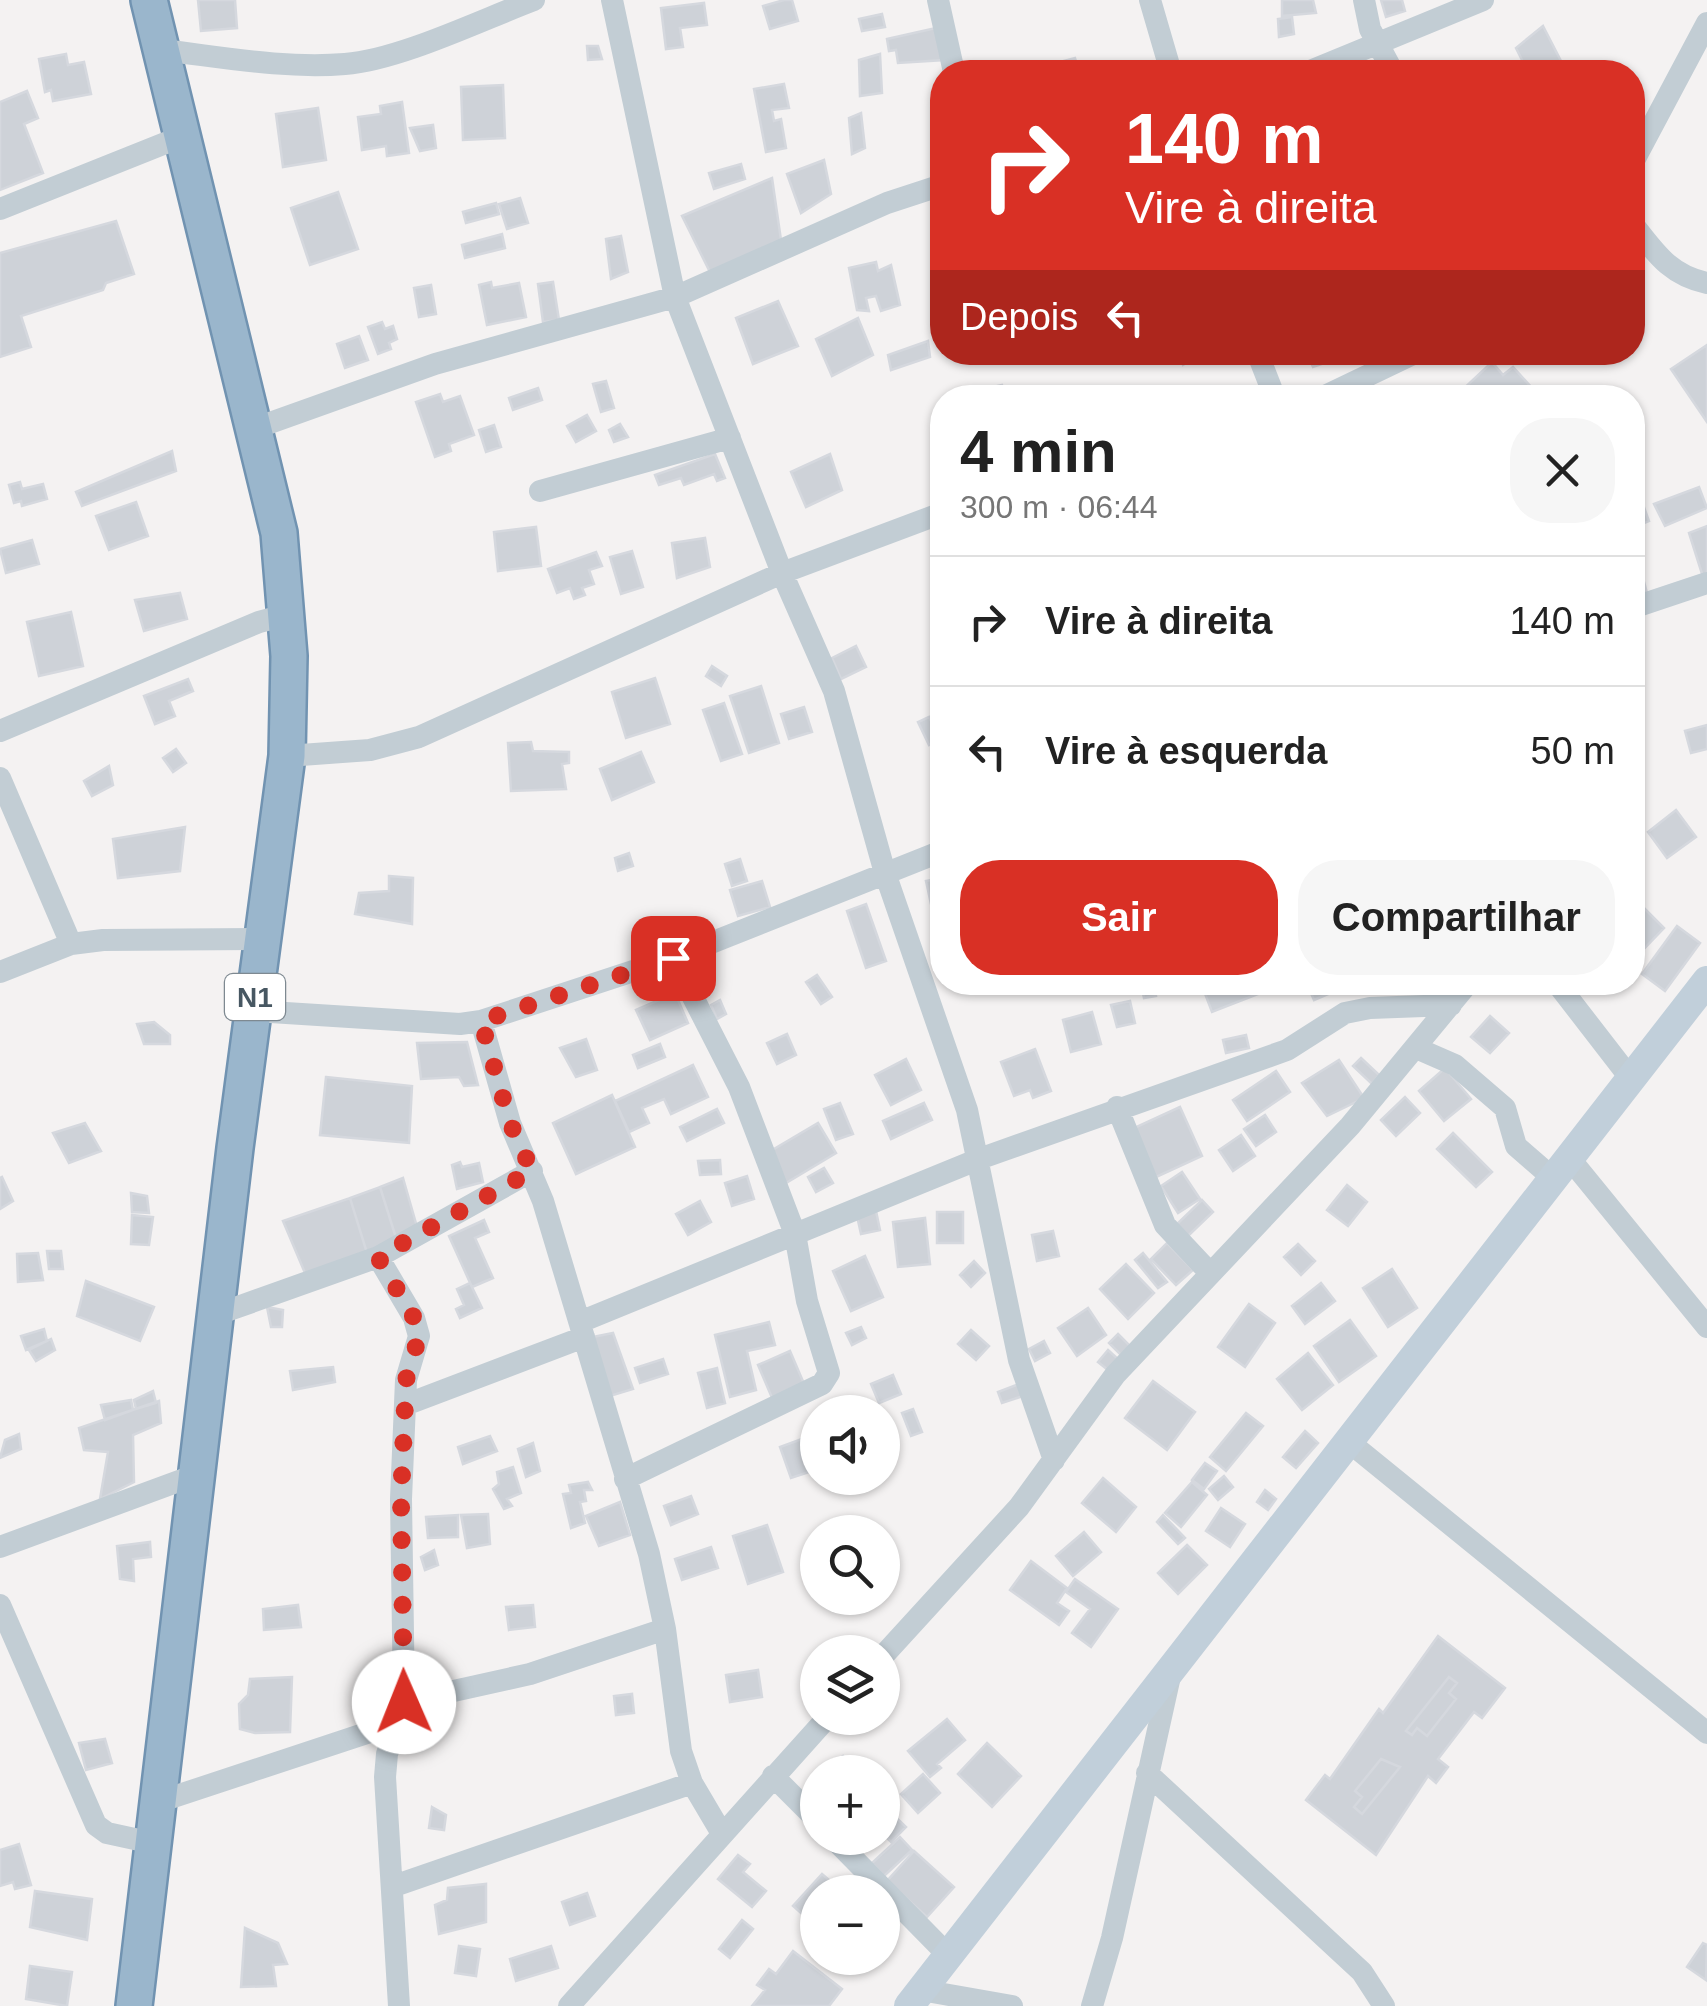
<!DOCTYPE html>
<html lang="pt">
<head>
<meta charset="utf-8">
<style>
  :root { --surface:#fff; --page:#f6f6f6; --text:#222; --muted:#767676; --line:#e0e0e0; --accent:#d93025 }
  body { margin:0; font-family:Arial,sans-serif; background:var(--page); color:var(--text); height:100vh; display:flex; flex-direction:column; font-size:38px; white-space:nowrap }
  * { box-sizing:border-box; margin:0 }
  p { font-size:32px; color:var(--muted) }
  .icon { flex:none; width:55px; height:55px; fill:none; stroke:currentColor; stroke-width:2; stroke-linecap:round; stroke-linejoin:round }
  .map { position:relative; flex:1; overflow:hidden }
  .drawer { position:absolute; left:930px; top:385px; width:715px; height:610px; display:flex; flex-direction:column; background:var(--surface); border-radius:40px; box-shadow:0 2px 8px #0004 }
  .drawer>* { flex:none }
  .hud { position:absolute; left:930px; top:60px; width:715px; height:305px; border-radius:40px; box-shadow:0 2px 8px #0004; background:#d93025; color:#fff; overflow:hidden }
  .fabs { position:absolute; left:800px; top:1395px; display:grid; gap:20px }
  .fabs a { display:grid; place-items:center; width:100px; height:100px; border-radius:50%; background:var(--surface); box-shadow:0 2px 8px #0004; font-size:50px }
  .pin { position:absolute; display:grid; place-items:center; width:85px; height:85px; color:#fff; margin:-42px; border-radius:20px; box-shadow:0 5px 15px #0006 }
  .me { position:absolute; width:110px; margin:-55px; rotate:359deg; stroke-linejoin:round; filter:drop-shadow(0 0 8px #0008) }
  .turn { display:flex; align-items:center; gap:35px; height:210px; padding:0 30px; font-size:45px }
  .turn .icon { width:130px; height:130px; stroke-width:2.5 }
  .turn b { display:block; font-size:70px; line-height:85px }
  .then { display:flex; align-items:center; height:95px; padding:0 30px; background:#0003; gap:20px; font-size:38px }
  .round { display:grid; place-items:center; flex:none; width:105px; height:105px; border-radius:40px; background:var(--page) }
  .overview { display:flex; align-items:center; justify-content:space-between; height:170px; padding:0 30px }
  h1 { font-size:60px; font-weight:800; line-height:75px }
  .cta { display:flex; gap:20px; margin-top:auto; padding:20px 30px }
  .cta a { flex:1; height:115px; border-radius:40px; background:var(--accent); color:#fff; font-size:40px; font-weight:800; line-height:115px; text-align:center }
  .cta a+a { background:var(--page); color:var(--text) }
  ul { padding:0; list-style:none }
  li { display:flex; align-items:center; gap:30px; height:130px; padding:0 30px; border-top:2px solid var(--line) }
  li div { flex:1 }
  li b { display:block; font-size:38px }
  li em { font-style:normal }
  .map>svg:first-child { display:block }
  .building { fill:#ced2d8; stroke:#d5d8de; stroke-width:2.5; fill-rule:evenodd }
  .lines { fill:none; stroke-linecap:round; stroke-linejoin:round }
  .trunk-casing { stroke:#7193b1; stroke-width:40 }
  .minor { stroke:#c2cdd4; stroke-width:22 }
  .secondary { stroke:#c1cfda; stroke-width:30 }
  .trunk { stroke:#9ab6cc; stroke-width:35 }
  .route { stroke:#d93025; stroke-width:18; stroke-dasharray:0 32.4 }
  .labels { text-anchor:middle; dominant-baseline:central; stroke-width:9; stroke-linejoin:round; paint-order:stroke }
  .shield { fill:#fff; stroke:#7e8991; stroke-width:2.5 }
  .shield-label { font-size:28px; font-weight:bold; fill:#475762 }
</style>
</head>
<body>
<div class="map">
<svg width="1707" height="2006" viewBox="0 0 1707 2006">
  <rect width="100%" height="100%" fill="#f4f2f2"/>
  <!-- building -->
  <path class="building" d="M198,0H235L237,28L201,31Z
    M784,0H792L798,21L770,29L763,6Z
    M1282,0H1313L1316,13L1282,16Z
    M1381,0H1402L1405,11L1386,17Z
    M704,3L707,25L680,28L683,47L666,49L661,8Z
    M882,14L885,27L862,31L859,19Z
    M1292,17L1294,34L1279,37L1278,19Z
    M1543,26L1563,65L1548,72H1528L1516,48Z
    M936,28L944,60L898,63L896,50L889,51L887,39Z
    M587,46H598L602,59L588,60Z
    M66,54L68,65L84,62L91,94L53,101L51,90L45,92L39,59Z
    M880,54L882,93L860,96L859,60Z
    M1075,58L1079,72H1039L1037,68Z
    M1152,64L1154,72H1114Z
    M784,84L789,108L772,110L774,121L781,119L786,148L766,152L754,89Z
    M503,85L505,138L463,140L461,87Z
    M27,91L38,118L24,124L43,173L0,190V102Z
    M402,102L409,153L387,156L386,146L362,150L358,117L381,114L380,106Z
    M318,108L326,160L283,167L276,114Z
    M861,113L865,148L852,154L849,118Z
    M433,125L436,148L420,151L410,128Z
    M824,160L831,194L801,213L787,174Z
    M741,164L745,179L714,189L709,173Z
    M772,178L781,240L710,272L682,216Z
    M338,192L358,249L310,265L291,208Z
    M520,198L528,223L507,229L499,204Z
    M496,203L499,214L466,223L463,212Z
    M116,221L134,274L106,283L103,290L21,316L31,347L0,357V253Z
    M502,234L505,248L465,258L462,245Z
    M621,236L628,272L611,279L606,239Z
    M876,262L878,271L891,265L900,305L881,311L876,296L866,298L869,311L857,310L849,268Z
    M491,282L492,288L519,283L526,317L487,325L479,285Z
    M553,282L559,320L543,322L538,284Z
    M431,285L436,314L419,317L414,288Z
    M778,301L798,346L753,364L736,318Z
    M858,318L873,355L832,376L816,339Z
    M382,322L385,329L393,326L397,339L389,343L391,349L378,354L368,327Z
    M359,336L368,360L345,368L337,344Z
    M928,341L930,357L891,370L888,355Z
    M1707,345V422L1671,369Z
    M1203,352L1183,365L1178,353L1180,352Z
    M1306,352H1340L1342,357L1313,367Z
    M1492,362L1503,375L1513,367L1533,389L1524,398H1465L1460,392Z
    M606,381L614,408L601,412L593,384Z
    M1002,385L1008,398H979L976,391Z
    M538,388L542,400L513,410L509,398Z
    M440,394L443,402L460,396L474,435L449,444L451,451L435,457L416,402Z
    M587,415L596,431L576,442L567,426Z
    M620,424L628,437L614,442L609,430Z
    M494,425L501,447L486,452L479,430Z
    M172,451L176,471L82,506L76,492Z
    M715,454L725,478L717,481L714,474L684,485L681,478L659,485L655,475Z
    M830,454L842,490L806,507L791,472Z
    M20,482L22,489L43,484L47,499L22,506L21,501L14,503L9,485Z
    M1699,487L1707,508L1665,526L1654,504Z
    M1637,488L1649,521L1637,526L1632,516V490Z
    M136,502L148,536L109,550L96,516Z
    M1707,526V576L1703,577L1689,533Z
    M536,527L541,566L498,571L494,532Z
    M705,538L710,567L677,578L672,543Z
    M32,540L39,564L6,573L0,549Z
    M632,551L643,587L621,594L610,557Z
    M596,552L602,566L589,570L594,584L582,588L585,595L574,599L570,588L557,593L548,569Z
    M1637,556L1647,593L1632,598V558Z
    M180,593L187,619L144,631L135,600Z
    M71,612L83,666L39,676L27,622Z
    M856,646L866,667L841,679L832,658Z
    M712,666L727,676L721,686L706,676Z
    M655,678L670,724L626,738L612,692Z
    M188,679L193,691L169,701L175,716L155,724L144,696Z
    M761,686L779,743L749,753L730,696Z
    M724,703L742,754L721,761L703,710Z
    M804,707L812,732L789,739L781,714Z
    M929,717L940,740L929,745L918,722Z
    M1707,725V749L1691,753L1685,731Z
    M531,742L533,751L569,752V763L562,764L566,789L511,791L508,743Z
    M176,749L186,763L173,772L163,758Z
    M641,752L654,782L612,800L600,769Z
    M109,766L113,785L92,796L84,781Z
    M1676,810L1696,837L1667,858L1648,832Z
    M185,827L180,871L118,878L113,839Z
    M629,853L633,866L618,871L615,858Z
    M740,859L747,881L732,886L725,864Z
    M389,876L413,878L412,924L355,914L359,893L389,891Z
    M942,878V902L931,904L926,881Z
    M762,881L770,907L738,916L730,890Z
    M1632,896L1664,928L1640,953L1632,945Z
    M866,904L886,961L866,968L847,911Z
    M1677,926L1700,943L1665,991L1642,974Z
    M817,975L832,997L821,1004L806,982Z
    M1154,982L1156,996L1144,998L1141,984Z
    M1227,982H1259L1263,992L1212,1012L1204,991Z
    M1306,982H1356L1314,1000Z
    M675,993L688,1023L650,1040L636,1010Z
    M720,1000L726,1014L717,1019L711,1005Z
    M1130,1001L1135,1023L1117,1027L1111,1005Z
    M1092,1012L1101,1044L1071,1052L1063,1020Z
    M1490,1016L1509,1033L1490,1053L1471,1037Z
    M154,1022L170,1035V1044H144L137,1024Z
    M787,1034L796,1055L777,1064L767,1043Z
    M1246,1035L1249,1048L1226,1053L1223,1040Z
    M586,1039L597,1070L576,1077L560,1048Z
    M467,1042L478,1085L464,1086L459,1077L421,1079L417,1043Z
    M660,1044L665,1057L638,1068L633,1055Z
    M1035,1049L1051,1091L1033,1098L1030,1090L1014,1096L1001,1062Z
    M1361,1058L1379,1075L1372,1084L1353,1066Z
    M906,1059L921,1090L891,1105L875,1075Z
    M1339,1060L1364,1098L1327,1116L1302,1083Z
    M693,1065L708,1097L671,1114L664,1099L642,1108L649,1123L629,1132L615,1101Z
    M1445,1068L1471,1099L1444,1121L1419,1091Z
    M1276,1071L1290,1092L1247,1121L1233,1100Z
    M326,1077L412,1086L409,1143L320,1135Z
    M612,1095L635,1147L576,1174L553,1123Z
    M1405,1097L1420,1113L1396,1136L1381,1120Z
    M840,1103L853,1134L836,1140L824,1109Z
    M924,1103L932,1120L891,1139L883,1121Z
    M1180,1107L1202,1156L1156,1177L1134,1128Z
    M717,1109L724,1123L687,1141L680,1127Z
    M1265,1115L1276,1132L1256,1146L1244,1129Z
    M85,1123L101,1151L69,1163L53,1133Z
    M818,1123L836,1153L786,1183L769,1152Z
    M1453,1133L1492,1172L1476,1187L1437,1149Z
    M1241,1135L1255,1156L1233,1171L1219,1150Z
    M720,1160L721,1174L700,1175L698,1161Z
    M460,1162L462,1167L479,1163L483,1182L457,1189L452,1165Z
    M824,1168L833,1183L816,1192L808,1177Z
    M1182,1172L1200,1199L1178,1213L1161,1186Z
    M747,1176L754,1199L732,1206L725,1183Z
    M2,1177L13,1201L0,1209V1178Z
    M403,1178L417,1227L397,1241L380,1187Z
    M1347,1185L1367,1202L1348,1226L1327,1210Z
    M380,1187L397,1241L367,1253L350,1198Z
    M131,1193L147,1196L149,1213L132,1212Z
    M350,1198L367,1253L305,1273L283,1221Z
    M1202,1200L1213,1212L1188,1236L1177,1224Z
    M700,1201L711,1222L688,1235L676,1214Z
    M876,1211L880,1230L861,1234L857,1216Z
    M937,1212H963V1243H937Z
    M132,1215L153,1217L149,1245L131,1244Z
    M925,1218L930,1264L898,1267L893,1222Z
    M484,1220L489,1232L475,1238L493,1278L472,1287L449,1236Z
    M1053,1231L1059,1256L1037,1261L1032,1235Z
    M1167,1243L1193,1270L1176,1285L1151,1259Z
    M1298,1244L1315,1261L1301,1275L1284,1257Z
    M47,1251H61L63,1269H49Z
    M38,1253L43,1280L18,1282L17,1254Z
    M1143,1253L1167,1282L1158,1288L1135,1260Z
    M865,1256L883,1297L851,1311L833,1271Z
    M974,1261L985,1273L971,1287L960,1275Z
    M1126,1264L1154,1293L1128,1319L1100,1289Z
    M1392,1269L1417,1308L1388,1327L1363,1288Z
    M86,1281L154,1307L140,1341L77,1316Z
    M470,1283L482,1308L460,1318L456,1309L464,1305L457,1289Z
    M1321,1283L1335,1301L1305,1324L1292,1306Z
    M1249,1304L1275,1323L1245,1367L1218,1347Z
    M267,1307L283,1310L282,1327H271Z
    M1088,1308L1106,1335L1077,1356L1058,1328Z
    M1350,1320L1376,1356L1339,1382L1314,1346Z
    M769,1322L775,1345L747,1351L756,1390L730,1397L715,1335Z
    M861,1327L866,1338L852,1345L846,1333Z
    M44,1329L47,1341L26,1350L21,1336Z
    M971,1330L989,1346L976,1360L958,1344Z
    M613,1333L633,1389L610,1396L593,1337Z
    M1118,1334L1130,1346L1121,1355L1109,1343Z
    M51,1339L55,1350L36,1361L29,1350Z
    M1044,1341L1050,1353L1035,1361L1029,1349Z
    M1108,1350L1118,1359L1108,1370L1098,1362Z
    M790,1351L805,1386L773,1400L758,1365Z
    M1308,1353L1333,1385L1302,1410L1277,1379Z
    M663,1359L668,1374L640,1383L635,1368Z
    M333,1367L335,1382L293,1390L290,1371Z
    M717,1368L725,1403L707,1408L698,1373Z
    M893,1375L901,1394L879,1403L871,1384Z
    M1153,1381L1195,1412L1167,1450L1125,1418Z
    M1019,1384L1023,1396L1002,1403L998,1392Z
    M153,1391L156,1403L136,1409L134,1400Z
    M131,1400L133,1410L105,1420L101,1405Z
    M159,1401L161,1423L133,1435L134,1482L100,1499L108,1452L84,1450L79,1428Z
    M913,1409L922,1432L911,1436L902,1413Z
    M1246,1413L1263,1426L1226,1471L1210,1457Z
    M1305,1431L1318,1443L1296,1468L1283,1457Z
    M818,1433V1469L791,1478L780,1447Z
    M19,1434L21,1449L0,1458L5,1440Z
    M490,1436L497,1451L463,1464L458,1447Z
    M533,1443L540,1471L526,1477L518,1449Z
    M1205,1463L1217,1471L1204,1489L1192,1480Z
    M513,1467L521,1493L507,1499L512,1506L504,1509L493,1489L499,1484L497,1472Z
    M1224,1476L1233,1487L1218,1500L1209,1489Z
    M1103,1478L1136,1507L1116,1532L1082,1503Z
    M588,1482L592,1490H584L586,1501L580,1502L585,1523L571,1528L563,1494L571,1493L569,1485Z
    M1192,1482L1207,1495L1181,1527L1165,1513Z
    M1265,1490L1276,1499L1268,1510L1257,1502Z
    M691,1496L698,1514L671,1525L664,1506Z
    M620,1502L630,1535L599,1546L586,1516Z
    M1221,1508L1245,1524L1230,1547L1206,1531Z
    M488,1514L490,1544L467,1548L461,1515Z
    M458,1515V1537L428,1538L426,1517Z
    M1163,1515L1185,1538L1178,1544L1157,1522Z
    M767,1525L783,1572L748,1584L733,1536Z
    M1084,1532L1101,1552L1073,1576L1056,1556Z
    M150,1542L151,1557L133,1559L134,1581L120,1579L117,1546Z
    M1187,1545L1207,1565L1178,1594L1158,1573Z
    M711,1547L718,1568L682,1580L675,1559Z
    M434,1550L438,1565L425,1570L421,1557Z
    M1031,1561L1067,1588L1057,1603L1069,1611L1059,1625L1010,1590Z
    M1075,1579L1118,1609L1091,1647L1072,1633L1090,1609L1066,1592Z
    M298,1605L301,1627L264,1630L263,1609Z
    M533,1605L535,1627L509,1630L506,1607Z
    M1438,1636L1505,1688L1482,1718L1474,1712L1438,1759L1448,1767L1436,1783L1428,1776L1376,1855L1306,1800L1325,1775L1330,1779L1379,1709L1383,1713ZM1449,1677L1457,1683L1449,1693L1456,1699L1427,1736L1417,1728L1412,1735L1406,1731ZM1381,1759L1400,1767L1362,1814L1354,1807L1362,1797L1355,1791Z
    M758,1670L762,1697L730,1702L726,1675Z
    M292,1677L290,1732L255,1733L240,1729L239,1704L248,1695L250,1679Z
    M1449,1677L1457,1683L1449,1693L1456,1699L1427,1736L1417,1728L1412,1735L1406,1731Z
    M632,1694L634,1713L616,1715L614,1696Z
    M947,1719L965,1740L937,1764L941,1768L930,1777L908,1751Z
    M105,1739L112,1763L86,1770L79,1743Z
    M987,1743L1021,1776L992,1807L958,1774Z
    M843,1756L856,1772H822Z
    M1381,1759L1400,1767L1362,1814L1354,1807L1362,1797L1355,1791Z
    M923,1774L940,1793L918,1813L901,1794Z
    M882,1804L906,1827L891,1842L882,1833Z
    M432,1807L446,1815L444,1830L429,1828Z
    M900,1837L912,1850L884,1876L872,1863Z
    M19,1844L31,1885L15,1889L13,1882L0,1886V1850Z
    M914,1851L954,1887L927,1917L887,1881Z
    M738,1855L750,1864L743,1872L766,1891L752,1907L718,1879Z
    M822,1874L843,1892H818V1928L793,1906Z
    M486,1884V1922L439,1934L435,1905L447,1900L448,1888Z
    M35,1891L92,1899L87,1940L30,1927Z
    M587,1893L595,1916L570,1925L562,1902Z
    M742,1920L753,1929L730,1958L719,1949Z
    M245,1928L278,1943L287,1964L273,1965L276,1986L241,1987Z
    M1703,1943L1707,1945L1706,1980L1687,1967Z
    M459,1946L480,1949L476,1976L455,1973Z
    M551,1946L558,1968L516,1981L510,1959Z
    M793,1951L842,1989L829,2006H752L765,1990L757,1985L769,1969L776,1974Z
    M30,1966L72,1972L67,2006L26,1999Z"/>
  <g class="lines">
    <!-- trunk casing -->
    <g class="trunk-casing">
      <path id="trunk" d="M134,2006L235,1148L287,756L289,656L279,533L149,0"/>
    </g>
    <!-- minor -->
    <path class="minor" d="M612,0L675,297L782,573L834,691L885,873L967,1110L1019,1360L1054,1460
      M938,0L954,72
      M1150,0L1171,72
      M1364,0L1370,29L1393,72
      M162,50C222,57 284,69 345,64C399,60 481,20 534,0
      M1308,72L1483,0
      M1632,164L1707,23
      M0,209L183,136
      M1632,223C1655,252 1669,275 1707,283
      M1257,352L1275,398
      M1321,398L1417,352
      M256,428L435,364L675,297L887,203L942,185
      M540,491L730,438
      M1632,608L1707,583
      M0,731L259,622L289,614
      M287,756L370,750L419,737L782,573L942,513
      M0,778L71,944
      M0,972L71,944L103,940L262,939
      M1556,982L1631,1079
      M254,1011L460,1024L481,1021L673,958L942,851
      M481,1021L510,1123L543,1201L649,1554L665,1629L681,1751L692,1783L721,1832
      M1416,1048L1455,1065L1505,1108L1516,1146L1554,1179
      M1117,1107L1165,1225L1209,1272
      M1570,1159L1707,1327
      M378,1257L414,1318L419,1336L406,1380L401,1499L404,1702L387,1754L385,1777L399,2006
      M218,1314L378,1257L532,1171
      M580,1322L979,1159L1287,1050L1345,1013L1370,1008L1451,1005
      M405,1405L584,1337
      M1349,1442L1707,1733
      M625,1479L822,1384L829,1373L807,1301L795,1234L739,1087L673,958
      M0,1547L198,1474
      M0,1605L96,1825L107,1833L153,1843
      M882,1657L1019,1507L1115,1375L1350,1126L1469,982
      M404,1702L530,1674L665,1629
      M1147,1773L1362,1972L1384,2006
      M773,1776L818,1821
      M158,1802L400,1722
      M833,1838L949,1956
      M394,1886L692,1783
      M921,1990L1012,2006
      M569,2006L827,1718
      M1092,2006L1112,1938L1170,1676"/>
    <!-- secondary -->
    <path class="secondary" d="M909,2006L1707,981"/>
    <!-- trunk -->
    <use href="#trunk" class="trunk"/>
  </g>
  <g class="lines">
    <!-- route -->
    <path class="route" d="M404,1702L401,1499L406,1380L419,1336L414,1318L378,1257L532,1171L510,1123L481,1021L673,958"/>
  </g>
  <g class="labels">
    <!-- shield labels -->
    <rect class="shield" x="225" y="974" width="60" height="46" rx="8"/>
    <g class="shield-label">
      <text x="255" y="997">N1</text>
    </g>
  </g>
</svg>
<div class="fabs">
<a><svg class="icon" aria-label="sound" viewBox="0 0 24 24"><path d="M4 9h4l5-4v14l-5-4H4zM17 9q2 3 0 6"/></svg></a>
<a><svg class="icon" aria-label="search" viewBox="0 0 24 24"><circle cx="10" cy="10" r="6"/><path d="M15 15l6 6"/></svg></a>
<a><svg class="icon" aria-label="layers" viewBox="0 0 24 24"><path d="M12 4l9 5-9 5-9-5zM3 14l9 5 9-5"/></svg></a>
<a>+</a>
<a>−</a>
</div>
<div class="pin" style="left:673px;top:958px;background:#d93025"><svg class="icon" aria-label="arrive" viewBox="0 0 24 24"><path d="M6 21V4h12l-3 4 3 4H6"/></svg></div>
<svg class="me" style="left:404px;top:1702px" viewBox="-20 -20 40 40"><circle r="19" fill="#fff"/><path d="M0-13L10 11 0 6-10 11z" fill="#d93025"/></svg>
<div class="hud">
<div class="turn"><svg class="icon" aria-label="right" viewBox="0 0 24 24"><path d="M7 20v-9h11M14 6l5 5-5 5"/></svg><div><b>140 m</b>Vire à direita</div></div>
<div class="then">Depois<svg class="icon" aria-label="left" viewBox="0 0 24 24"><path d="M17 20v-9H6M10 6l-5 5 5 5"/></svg></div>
</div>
<section class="drawer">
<div class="overview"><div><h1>4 min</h1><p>300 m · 06:44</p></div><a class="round"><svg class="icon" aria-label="close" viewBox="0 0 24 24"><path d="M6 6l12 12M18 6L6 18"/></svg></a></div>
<ul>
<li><svg class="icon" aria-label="right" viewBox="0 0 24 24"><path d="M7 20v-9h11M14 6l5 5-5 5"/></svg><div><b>Vire à direita</b></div><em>140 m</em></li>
<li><svg class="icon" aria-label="left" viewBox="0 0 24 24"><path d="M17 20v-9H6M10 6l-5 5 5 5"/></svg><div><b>Vire à esquerda</b></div><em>50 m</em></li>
</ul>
<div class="cta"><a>Sair</a><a>Compartilhar</a></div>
</section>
</div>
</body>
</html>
